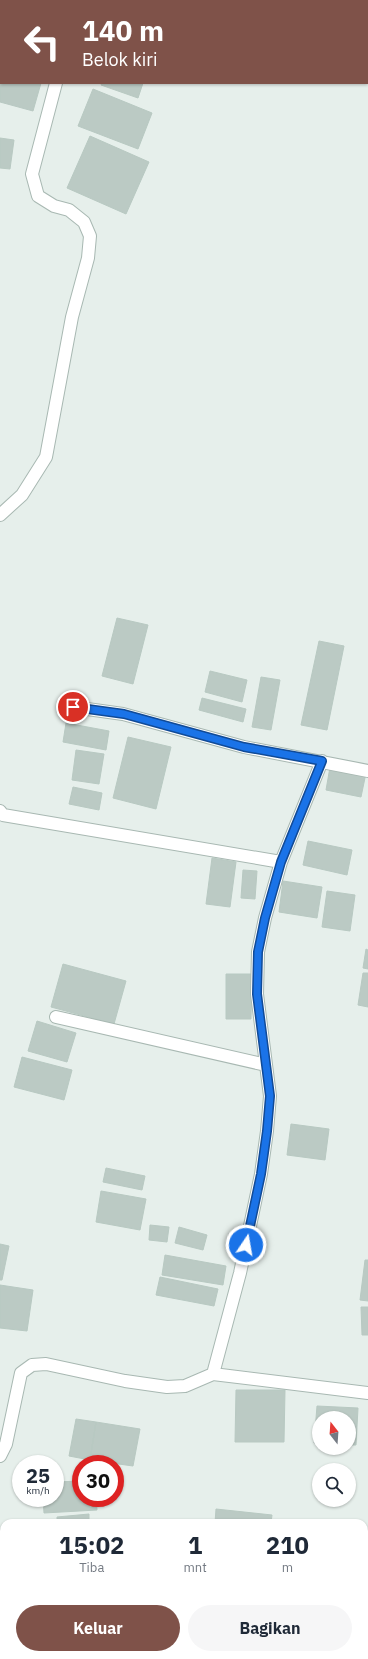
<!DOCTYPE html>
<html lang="id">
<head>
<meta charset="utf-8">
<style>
  :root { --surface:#fff; --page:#f6f6f7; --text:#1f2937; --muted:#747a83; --accent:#7f5249 }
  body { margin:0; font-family:"IBM Plex Sans",sans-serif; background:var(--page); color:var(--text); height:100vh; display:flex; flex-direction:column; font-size:15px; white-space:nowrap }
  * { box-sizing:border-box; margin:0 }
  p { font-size:13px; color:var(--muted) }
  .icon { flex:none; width:22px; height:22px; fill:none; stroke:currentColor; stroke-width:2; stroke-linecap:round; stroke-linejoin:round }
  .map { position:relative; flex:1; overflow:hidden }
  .drawer { position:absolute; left:0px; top:1519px; width:368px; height:140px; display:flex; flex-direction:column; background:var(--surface); border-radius:12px 12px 0 0; box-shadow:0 1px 3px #0004 }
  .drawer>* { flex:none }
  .guide { position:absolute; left:0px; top:0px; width:368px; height:84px; box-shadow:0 1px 3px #0004; background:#7f5249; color:#fff; overflow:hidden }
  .needle { width:26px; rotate:343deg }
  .fabs { position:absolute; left:312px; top:1411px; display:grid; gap:8px }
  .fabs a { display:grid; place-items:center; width:44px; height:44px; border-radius:50%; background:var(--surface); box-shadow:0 1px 3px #0004; font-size:20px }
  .speed { position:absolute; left:12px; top:1455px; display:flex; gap:8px; font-size:20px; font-weight:700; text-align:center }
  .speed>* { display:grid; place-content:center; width:52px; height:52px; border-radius:50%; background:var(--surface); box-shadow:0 1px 3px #0004; line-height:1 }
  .speed small { font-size:10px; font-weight:400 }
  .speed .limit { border:6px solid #d22; background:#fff; color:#111 }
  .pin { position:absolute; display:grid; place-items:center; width:34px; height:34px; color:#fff; margin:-17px; border:2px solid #fff; border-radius:50%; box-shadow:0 1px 4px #0007 }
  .me { position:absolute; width:44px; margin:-22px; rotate:12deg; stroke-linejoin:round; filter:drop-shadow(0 0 3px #0008) }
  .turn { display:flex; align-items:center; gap:14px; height:84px; padding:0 16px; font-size:18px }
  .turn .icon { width:52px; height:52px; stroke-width:2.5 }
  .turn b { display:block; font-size:28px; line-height:34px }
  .eta { display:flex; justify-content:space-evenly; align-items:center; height:68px; text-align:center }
  .eta b { font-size:24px; font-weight:800; line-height:28px }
  .primary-button { display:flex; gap:8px; margin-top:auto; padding:8px 16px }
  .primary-button a { flex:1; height:46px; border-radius:24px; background:var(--accent); color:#fff; font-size:16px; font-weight:800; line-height:46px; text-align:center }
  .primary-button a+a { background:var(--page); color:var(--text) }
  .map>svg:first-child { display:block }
  .building { fill:#bbcac4; stroke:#b8c9c2 }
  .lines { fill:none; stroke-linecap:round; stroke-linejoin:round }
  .street-casing { stroke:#a8b8b2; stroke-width:14 }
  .street { stroke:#fff; stroke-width:12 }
  .route-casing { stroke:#114b97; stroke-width:10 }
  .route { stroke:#1a73e8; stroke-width:7 }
</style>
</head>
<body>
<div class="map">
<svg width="368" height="1659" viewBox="0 0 368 1659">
  <rect width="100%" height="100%" fill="#e6efeb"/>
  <!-- building -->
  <path class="building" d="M35,0H70L35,1Z
    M112,0H170L112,1Z
    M258,0H278L281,1H257Z
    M365,0H368V17L367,1Z
    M367,20H368V59L367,58Z
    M0,62L1,83H41L33,111L0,102Z
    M367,62L368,63V78L367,77Z
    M102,83H143L138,98L101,85Z
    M93,89L152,113L138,149L78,126Z
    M90,136L149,162L126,214L67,188Z
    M0,138L14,140L10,169L0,168Z
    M117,618L148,625L133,684L102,676Z
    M319,641L344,646L327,730L301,725Z
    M210,671L247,680L242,702L205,692Z
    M261,677L280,680L271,730L252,727Z
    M202,698L246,709L243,722L199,710Z
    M66,723L109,731L106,750L63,742Z
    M128,737L171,747L156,809L113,798Z
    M76,750L104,754L99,784L72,780Z
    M330,767L366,773L361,797L326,790Z
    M73,787L102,793L99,810L69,804Z
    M308,841L352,850L347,875L303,865Z
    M212,858L236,862L230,907L206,904Z
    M243,870L257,871L255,899L241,898Z
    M283,881L322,887L317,918L279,912Z
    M327,891L355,895L350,931L322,927Z
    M366,949L368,950V969L363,968Z
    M63,964L126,981L114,1024L51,1007Z
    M363,973H368V1007L358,1005Z
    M226,974H252L251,1019H226Z
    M37,1021L76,1033L67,1062L28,1051Z
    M22,1057L72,1070L64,1100L14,1087Z
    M291,1124L329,1129L325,1160L287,1155Z
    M106,1168L145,1176L142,1190L103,1182Z
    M101,1191L146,1199L140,1230L96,1222Z
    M150,1225L169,1227L167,1242L149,1240Z
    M179,1227L207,1235L203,1250L175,1243Z
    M0,1244L9,1246L2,1280H0Z
    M165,1255L226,1266L223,1285L162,1275Z
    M365,1260H368V1301L360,1300Z
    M160,1277L218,1289L214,1306L156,1295Z
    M0,1285L33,1290L27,1331L0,1328Z
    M361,1307H368V1335H362Z
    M236,1390H285L284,1442H235Z
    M317,1406L358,1408L356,1445H349V1418H319V1443H314Z
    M76,1419L96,1422L90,1460L69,1456Z
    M96,1422L140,1429L133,1466L90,1460Z
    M81,1481V1498H96L97,1510L44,1513L43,1498H55V1482Z
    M216,1509L272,1515L271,1523H215Z
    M89,1514V1523H57V1517Z"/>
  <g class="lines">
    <!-- street casing -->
    <g class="street-casing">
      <path id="street" d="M78,1V0
        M0,515L22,495L46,457L72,317L88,258L90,236L84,222L69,210L54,206L38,196L32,174L56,83
        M73,707L123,714L244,747L368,771
        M0,811L3,815L281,862
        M56,1017L266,1065
        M213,1374L240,1273L261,1174L267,1131L270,1096L257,994L258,952L265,918L281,862L322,761
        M0,1456L6,1444L21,1373L32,1365L46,1364L125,1381L167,1387L185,1386L213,1374L368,1393"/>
    </g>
    <!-- street -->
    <use href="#street" class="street"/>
  </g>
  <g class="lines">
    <!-- route casing -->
    <g class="route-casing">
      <path id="route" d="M73,707L124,714L244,747L322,761L281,862L265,918L258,952L257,994L270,1096L267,1131L261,1174L246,1245"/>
    </g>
    <!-- route -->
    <use href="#route" class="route"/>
  </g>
</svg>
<div class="fabs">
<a><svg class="needle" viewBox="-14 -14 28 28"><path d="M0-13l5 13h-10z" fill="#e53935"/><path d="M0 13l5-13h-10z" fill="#747a83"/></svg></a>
<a><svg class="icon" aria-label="search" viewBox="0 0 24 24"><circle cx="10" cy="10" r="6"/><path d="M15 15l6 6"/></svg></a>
</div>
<div class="speed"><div>25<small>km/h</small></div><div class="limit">30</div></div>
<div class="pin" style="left:73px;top:707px;background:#d93025"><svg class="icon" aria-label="arrive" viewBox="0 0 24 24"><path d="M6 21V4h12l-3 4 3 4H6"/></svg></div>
<svg class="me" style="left:246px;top:1245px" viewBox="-20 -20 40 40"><circle r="17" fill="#1a73e8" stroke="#fff" stroke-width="3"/><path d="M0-11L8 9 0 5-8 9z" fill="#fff"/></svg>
<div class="guide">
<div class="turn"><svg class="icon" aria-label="left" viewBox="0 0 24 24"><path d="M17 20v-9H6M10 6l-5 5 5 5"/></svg><div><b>140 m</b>Belok kiri</div></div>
</div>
<section class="drawer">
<div class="eta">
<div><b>15:02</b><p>Tiba</p></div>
<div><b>1</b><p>mnt</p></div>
<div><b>210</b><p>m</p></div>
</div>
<div class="primary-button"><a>Keluar</a><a>Bagikan</a></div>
</section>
</div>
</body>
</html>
